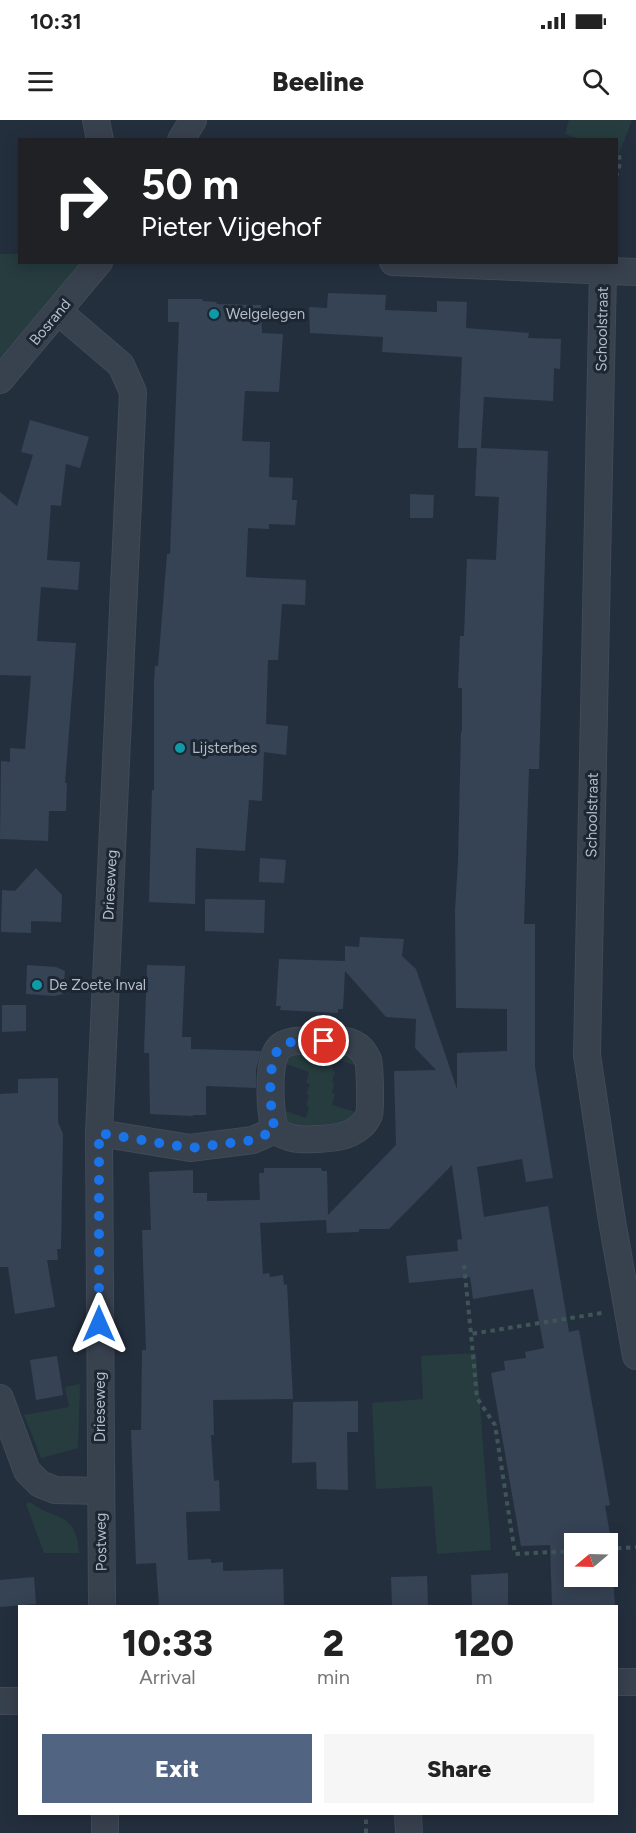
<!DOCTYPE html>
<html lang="en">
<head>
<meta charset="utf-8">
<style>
  :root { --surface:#fff; --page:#f6f6f6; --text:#222; --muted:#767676; --accent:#516482 }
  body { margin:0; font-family:Figtree,sans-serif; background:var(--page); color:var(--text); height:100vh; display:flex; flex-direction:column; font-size:22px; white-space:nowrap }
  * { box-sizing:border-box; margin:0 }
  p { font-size:20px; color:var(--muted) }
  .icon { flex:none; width:33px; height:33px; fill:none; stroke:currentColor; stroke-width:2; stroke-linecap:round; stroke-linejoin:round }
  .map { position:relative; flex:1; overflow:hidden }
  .side { position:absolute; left:18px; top:1485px; width:600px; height:210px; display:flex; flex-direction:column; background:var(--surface); border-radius:0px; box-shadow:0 3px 15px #0003 }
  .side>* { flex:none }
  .top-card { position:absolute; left:18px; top:18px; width:600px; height:126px; border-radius:0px; box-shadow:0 3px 15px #0003; background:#202124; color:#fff; overflow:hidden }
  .needle { width:39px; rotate:251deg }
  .buttons { position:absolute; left:564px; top:1413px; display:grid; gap:12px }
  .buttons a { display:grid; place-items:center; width:54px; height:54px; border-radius:0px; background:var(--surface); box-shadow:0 3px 15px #0003; font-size:30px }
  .pin { position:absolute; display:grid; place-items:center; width:51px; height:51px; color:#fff; margin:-26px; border:3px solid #fff; border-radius:50%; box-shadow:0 2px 6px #0007 }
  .me { position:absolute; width:66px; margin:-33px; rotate:0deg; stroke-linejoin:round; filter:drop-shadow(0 0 4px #0008) }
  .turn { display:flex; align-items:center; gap:21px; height:126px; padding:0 24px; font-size:27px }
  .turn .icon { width:78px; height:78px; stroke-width:2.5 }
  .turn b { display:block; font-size:42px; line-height:51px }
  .eta { display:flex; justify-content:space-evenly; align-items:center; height:102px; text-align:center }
  .eta b { font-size:36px; font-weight:800; line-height:42px }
  .cta { display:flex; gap:12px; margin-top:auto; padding:12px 24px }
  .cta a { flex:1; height:69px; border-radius:0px; background:var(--accent); color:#fff; font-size:24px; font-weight:800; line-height:69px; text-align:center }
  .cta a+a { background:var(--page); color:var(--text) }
  .status { display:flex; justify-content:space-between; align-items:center; height:42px; padding:0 30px; background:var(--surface); direction:ltr }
  .status svg { height:16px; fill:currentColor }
  header { display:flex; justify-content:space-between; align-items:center; height:78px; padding:0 24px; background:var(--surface); font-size:27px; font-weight:800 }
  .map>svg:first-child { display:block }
  .green { fill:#263c3f }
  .building { fill:#364354; fill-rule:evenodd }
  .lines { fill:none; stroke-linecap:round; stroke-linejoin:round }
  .minor-casing { stroke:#414a57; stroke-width:28 }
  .path { stroke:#3f5557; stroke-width:4; stroke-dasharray:4.5 4.5; stroke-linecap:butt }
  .minor { stroke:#38414e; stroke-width:26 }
  .route { stroke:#1a73e8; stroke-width:10; stroke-dasharray:0 18 }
  .culture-dot { fill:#0f9aa8; stroke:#1d2633; stroke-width:2 }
  .labels { text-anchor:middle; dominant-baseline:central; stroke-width:6; stroke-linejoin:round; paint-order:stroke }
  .poi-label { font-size:15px; fill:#b4bcc9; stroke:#1d2633; text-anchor:start }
  .street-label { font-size:15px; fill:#b4bcc9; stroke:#1d2633 }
</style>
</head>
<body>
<div class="status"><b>10:31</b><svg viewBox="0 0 49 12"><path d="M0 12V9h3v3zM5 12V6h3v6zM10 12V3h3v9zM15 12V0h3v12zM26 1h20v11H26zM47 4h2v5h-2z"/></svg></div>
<header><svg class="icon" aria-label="menu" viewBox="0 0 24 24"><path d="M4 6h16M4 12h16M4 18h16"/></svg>Beeline<svg class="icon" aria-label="search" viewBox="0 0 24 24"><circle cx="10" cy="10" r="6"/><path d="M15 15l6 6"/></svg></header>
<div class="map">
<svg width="636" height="1713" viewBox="0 0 636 1713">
  <rect width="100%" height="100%" fill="#242f3e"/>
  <!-- green -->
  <path class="green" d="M569,0H632L619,34L617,33L616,20L579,19L565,14Z
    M0,134H19L20,142L83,143L0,238Z
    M339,932L352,936L358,946L335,939L332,950L335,952L332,962L334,963L332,973L335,974L332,985L359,993L346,1006L293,1008L284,1002L283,990L306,998L309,987L306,985L309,975L306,974L310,964L306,963L309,952L283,943L290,933Z
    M476,1233L491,1430L437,1434L432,1366L376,1369L372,1283L423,1279L421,1236Z
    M80,1264L78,1328L41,1338L24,1295L69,1287L65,1267Z
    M30,1382C56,1402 76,1390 79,1433H44L26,1384Z"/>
  <!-- building -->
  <path class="building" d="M328,173L386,175L385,190L437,192V181L467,182L466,208L529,213L528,218L561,219L560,249L554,248L553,281L484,277L481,328L548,331L539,649H529L524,804H535V947L553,1058L526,1062L522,1039L477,1047L484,1097L548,1086L569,1212L579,1210L610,1385L605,1386L613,1431H616L618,1458L613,1459L615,1486H552L550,1425L521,1426L491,1253L505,1250L504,1241L526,1238L525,1232L544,1228L533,1169L473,1179L470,1157L409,1163L406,1136L458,1131L457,1120L462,1119L452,1045L389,1109H359V1112L327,1113L326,1100L260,1103L263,1154L269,1153L270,1157L283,1155L284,1165L287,1164L293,1279L213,1280L214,1315H211L214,1361L219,1360L220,1391L186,1392L188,1440L211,1439V1443L223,1442V1451L283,1449L284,1486H159L156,1443L136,1444L131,1310H141L142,1230H146L142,1110H151L149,1052L193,1050V1073H207V1081L260,1080L259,1053H264V1048H321L322,1051H327L328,1095L396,1025L394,951L436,950L415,928L416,899L386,897L345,851L343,889H338V893L280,890L281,886H276L279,839L345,841V826L359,827L360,817L404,819L402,836L416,849L457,969V933L507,931V889L456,888L455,790L458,741L461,612L462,611V568H458L460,516H464L467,439L496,440L499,377L475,376L477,328H458L462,237L382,232L383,217L310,213L309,187L327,188ZM574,1424H608V1456H574Z
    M168,179H202L203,181L216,182L217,184L261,185L262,213L283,214L279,272L245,271L242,321L270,322L269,357L293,358L292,380H297L295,405L269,404V409L248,408L246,457L306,460L305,485L282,484L278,540H268L266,604L288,606L286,635L264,632L262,681L249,680L245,731L196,728L195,784L149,782L152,670H154V563L155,546H158L167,434H170L179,202H168Z
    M30,300L89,317L80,348L66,344L61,386L51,385L47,440L80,442L78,470L41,467L37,521L76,523L65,663H67L66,691H49L48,721L0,719L1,641L10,642V628L25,629L31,556L0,555V372L17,386L33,335L21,332Z
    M410,374L434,375L433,398H410Z
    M260,738L286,740L284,763L259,762Z
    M36,748L62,775L61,802L31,801V813L1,812L2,770L15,771Z
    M205,779L265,780L264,813L205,811Z
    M27,845L56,847L65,851L63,874L54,876L26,874Z
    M147,845L185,846L182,917H191V929L261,931L256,950V968L206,966V995H193V996L150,994L149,933H144Z
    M2,885H26V911L2,912Z
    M58,958V1002L63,1014L61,1129H57L58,1140H47L55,1187L15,1194L8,1147H0V974L18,973V959Z
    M57,1236L63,1275L36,1280L30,1240Z
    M358,1281V1312H347L348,1370L317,1369L316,1342L292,1343L293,1282Z
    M508,1453V1486H472L471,1455Z
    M427,1456L428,1486H392L391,1457Z
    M34,1457L36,1484L0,1487V1460Z"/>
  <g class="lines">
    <!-- minor casing -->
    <g class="minor-casing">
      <path id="minor" d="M96,0L100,20
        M181,20L193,0
        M393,142L636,152
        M603,151L587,935L612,1101L636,1236
        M59,192L121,245L133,272L99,1013L102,1486
        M0,260L99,142
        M99,1013L190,1028L253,1020L275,1010C288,1020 302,1020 318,1019C334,1018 349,1017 361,1006C364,1004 367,999 369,995C371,988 370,948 368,940C366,936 364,932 361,929C351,919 339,920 326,921C313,921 292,918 281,926C266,936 270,993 275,1010
        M0,1278L27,1351L40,1364L55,1370L100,1371
        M616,1562H636
        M0,1581H20
        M105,1694V1713
        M408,1694L409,1713"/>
    </g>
    <!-- path -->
    <path class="path" d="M616,57L620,44L619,34
      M464,1145L471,1214
      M608,1429L636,1427
      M574,1431L515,1434L495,1305L477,1278L471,1214L602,1193
      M366,1713V1698"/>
    <!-- minor -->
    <use href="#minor" class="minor"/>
  </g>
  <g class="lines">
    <!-- route -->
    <path class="route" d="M99,1204V1013L190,1028L254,1020L275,1010C270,992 265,935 283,925C295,919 312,921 324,921"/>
  </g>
  <!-- markers -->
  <g class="culture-dot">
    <circle cx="214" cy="194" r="6"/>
    <circle cx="180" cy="628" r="6"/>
    <circle cx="37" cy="865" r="6"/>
  </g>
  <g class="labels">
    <!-- poi labels -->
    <g class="poi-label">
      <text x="226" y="194">Welgelegen</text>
      <text x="192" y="628">Lijsterbes</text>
      <text x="49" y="865">De Zoete Inval</text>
    </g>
    <!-- street labels -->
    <g class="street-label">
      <text transform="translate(50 202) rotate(-50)">Bosrand</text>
      <text transform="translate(602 209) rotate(-89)">Schoolstraat</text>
      <text transform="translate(592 695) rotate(-89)">Schoolstraat</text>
      <text transform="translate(110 765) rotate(-87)">Drieseweg</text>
      <text transform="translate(100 1287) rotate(-90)">Drieseweg</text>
      <text transform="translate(101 1422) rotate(-91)">Postweg</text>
    </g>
  </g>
</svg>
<div class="buttons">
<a><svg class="needle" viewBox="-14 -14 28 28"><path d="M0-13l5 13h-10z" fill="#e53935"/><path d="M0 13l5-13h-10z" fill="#767676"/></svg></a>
</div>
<div class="pin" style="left:324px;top:921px;background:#d93025"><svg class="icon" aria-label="arrive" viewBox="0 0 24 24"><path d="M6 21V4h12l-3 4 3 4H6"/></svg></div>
<svg class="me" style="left:99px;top:1204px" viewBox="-20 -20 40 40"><path d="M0-17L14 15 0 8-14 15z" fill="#1a73e8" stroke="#fff" stroke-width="4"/></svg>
<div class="top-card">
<div class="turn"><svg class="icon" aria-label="right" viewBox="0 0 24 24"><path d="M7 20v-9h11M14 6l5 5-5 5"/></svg><div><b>50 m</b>Pieter Vijgehof</div></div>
</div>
<section class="side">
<div class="eta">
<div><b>10:33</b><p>Arrival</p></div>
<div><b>2</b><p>min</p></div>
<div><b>120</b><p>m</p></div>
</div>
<div class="cta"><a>Exit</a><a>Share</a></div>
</section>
</div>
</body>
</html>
